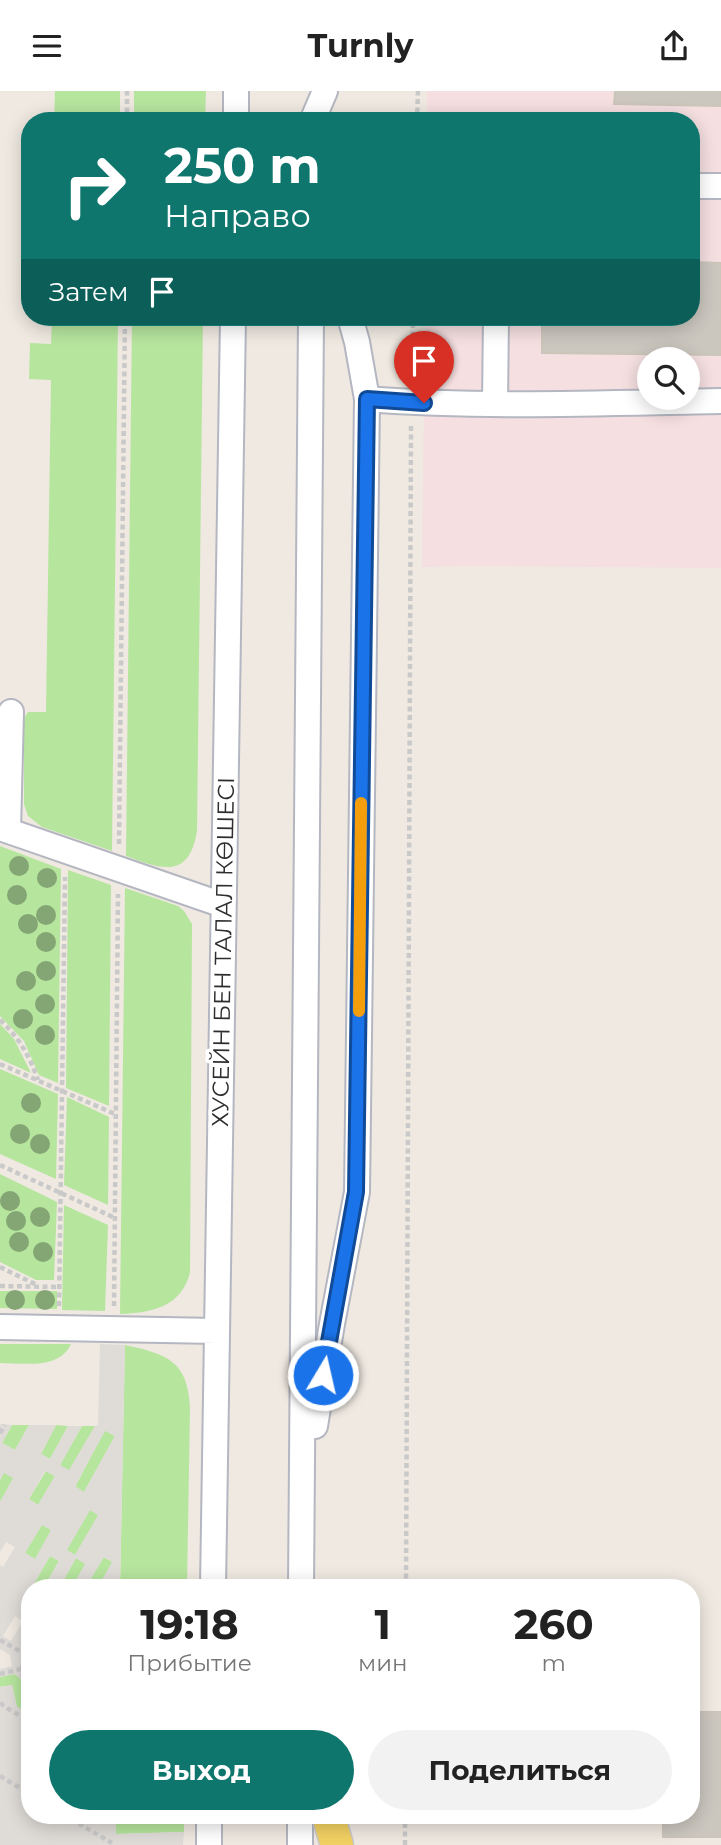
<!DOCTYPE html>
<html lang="ru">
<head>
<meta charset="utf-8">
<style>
  :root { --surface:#fff; --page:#f2f2f2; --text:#222; --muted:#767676; --accent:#0f766e }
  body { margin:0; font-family:Montserrat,sans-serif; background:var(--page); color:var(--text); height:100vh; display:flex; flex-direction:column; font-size:26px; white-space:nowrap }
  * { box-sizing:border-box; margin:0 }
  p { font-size:23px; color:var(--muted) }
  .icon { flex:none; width:38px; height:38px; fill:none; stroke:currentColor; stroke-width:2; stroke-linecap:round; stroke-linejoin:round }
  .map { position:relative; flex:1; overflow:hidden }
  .sheet { position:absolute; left:21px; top:1488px; width:679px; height:245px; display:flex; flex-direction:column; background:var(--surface); border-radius:28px; box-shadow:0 4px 18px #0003 }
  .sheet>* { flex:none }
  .guide { position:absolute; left:21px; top:21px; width:679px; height:214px; border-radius:28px; box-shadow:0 4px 18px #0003; background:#0f766e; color:#fff; overflow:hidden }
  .fabs { position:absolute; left:637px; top:256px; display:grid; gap:14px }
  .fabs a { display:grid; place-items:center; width:63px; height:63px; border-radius:50%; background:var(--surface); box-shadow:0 4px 18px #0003; font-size:35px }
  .pin { position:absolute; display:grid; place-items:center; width:60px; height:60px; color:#fff; margin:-72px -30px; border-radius:50% 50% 50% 0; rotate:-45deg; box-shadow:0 0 7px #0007 }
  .pin .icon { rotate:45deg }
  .me { position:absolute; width:77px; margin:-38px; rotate:9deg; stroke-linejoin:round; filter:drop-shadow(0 0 5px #0008) }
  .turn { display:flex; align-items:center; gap:24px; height:147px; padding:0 28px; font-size:32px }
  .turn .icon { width:91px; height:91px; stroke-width:2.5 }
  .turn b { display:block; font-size:49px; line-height:60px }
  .then { display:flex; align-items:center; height:66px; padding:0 28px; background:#0003; gap:14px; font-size:26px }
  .eta { display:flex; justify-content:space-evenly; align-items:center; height:119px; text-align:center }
  .eta b { font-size:42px; font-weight:700; line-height:49px }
  .button { display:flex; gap:14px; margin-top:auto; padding:14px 28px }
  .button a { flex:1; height:80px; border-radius:42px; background:var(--accent); color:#fff; font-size:28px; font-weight:700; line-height:80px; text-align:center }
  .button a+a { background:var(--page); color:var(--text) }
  header { display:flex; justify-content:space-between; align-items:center; height:91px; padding:0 28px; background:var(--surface); font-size:32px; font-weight:700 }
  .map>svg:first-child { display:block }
  .medical { fill:#f5dfe0; fill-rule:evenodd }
  .green { fill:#b6e59e }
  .plaza { fill:#dfdcd8; fill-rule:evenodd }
  .building { fill:#cbc7bf; stroke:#cbc5ba; stroke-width:2 }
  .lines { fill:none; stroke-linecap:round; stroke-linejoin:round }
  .minor-casing { stroke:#b4b7c1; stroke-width:28 }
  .major-casing { stroke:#c9c9c9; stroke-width:35 }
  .path { stroke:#c9c9c9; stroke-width:4.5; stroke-dasharray:5 3.5; stroke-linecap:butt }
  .minor { stroke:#fff; stroke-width:24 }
  .major { stroke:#f2d163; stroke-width:32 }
  .tree { fill:#84a574 }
  .route-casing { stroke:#114b97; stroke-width:18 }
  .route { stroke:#1a73e8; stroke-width:12 }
  .slow { stroke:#f59e0b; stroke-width:12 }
  .labels { text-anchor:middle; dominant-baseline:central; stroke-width:7; stroke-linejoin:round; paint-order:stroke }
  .street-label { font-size:23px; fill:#2e2e2e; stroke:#fff }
</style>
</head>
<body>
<header><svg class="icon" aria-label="menu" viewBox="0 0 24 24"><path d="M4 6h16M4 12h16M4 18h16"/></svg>Turnly<svg class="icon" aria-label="share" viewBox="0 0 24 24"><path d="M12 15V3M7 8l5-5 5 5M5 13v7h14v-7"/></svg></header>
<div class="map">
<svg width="721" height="1754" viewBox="0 0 721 1754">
  <rect width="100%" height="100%" fill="#efe9e1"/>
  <!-- medical -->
  <path class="medical" d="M427,0H721V477L470,475L422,476L425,226H691V30H427ZM649,268H688V306H649Z"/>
  <!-- green -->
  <path class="green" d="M55,0H120V30H54Z
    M134,0H206L205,30H134Z
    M52,226H118L112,760L42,736L28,725L24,713V627L28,621H46L51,289L29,288L30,252L51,253Z
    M132,226H203L197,740C189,789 161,778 126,765Z
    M0,755L61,778L58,992L39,984L24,950L0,925Z
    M68,779L111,794L109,1015L66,997Z
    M125,797L178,815L184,820L192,833L190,1181C182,1216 151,1222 120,1223Z
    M0,933L14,948L31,982L0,968Z
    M0,978L58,1003L56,1088L0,1063Z
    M67,1006L109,1026L108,1114L64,1094Z
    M0,1083L57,1111L54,1189H36L0,1171Z
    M64,1114L108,1134L105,1220L62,1219Z
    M0,1200H57V1218L0,1217Z
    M0,1253H71C59,1279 24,1272 0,1272Z
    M125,1254C166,1263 188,1269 190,1317L187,1496H120Z
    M12,1334H29L15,1359L2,1352Z
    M56,1334L68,1335L50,1368L41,1363Z
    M82,1335H95L69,1380L60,1374Z
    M105,1339L115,1345L84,1401L75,1396Z
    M46,1380L55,1385L38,1414L29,1408Z
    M4,1381L14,1387L0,1411V1389Z
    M90,1419L99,1424L75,1464L66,1459Z
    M42,1433L52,1439L35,1468L25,1462Z
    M50,1465L59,1470L44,1496H32Z
    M103,1466L113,1471L98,1496H86Z
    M76,1467L86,1473L72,1496H59Z
    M14,1583L21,1587L29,1621L17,1616L12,1594L0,1596V1586Z
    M116,1724H184V1741L115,1743Z"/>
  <!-- plaza -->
  <path class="plaza" d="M100,1253L125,1254L120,1496H98L112,1471L104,1466L86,1496H72L85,1473L76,1467L60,1496H44L59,1470L50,1465L32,1496H30L27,1505L30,1507V1583L27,1584L30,1599V1724H116V1743L184,1741L183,1754H0V1596L12,1594L17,1616L29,1620L20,1587L14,1583L0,1586V1578L12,1575L10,1564L0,1558V1474L3,1476L15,1456L6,1451L0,1461V1411L13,1387L4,1382L0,1389V1333L12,1334L2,1352L15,1359L29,1334H56L41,1363L50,1368L68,1335H82L60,1374L69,1379L95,1335L98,1334ZM105,1340L115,1345L84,1401L75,1395ZM45,1380L55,1385L38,1414L29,1408ZM90,1419L98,1424L75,1464L67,1459ZM42,1434L51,1439L35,1468L25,1462ZM15,1525L23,1530L11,1550L3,1545Z"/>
  <!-- building -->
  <path class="building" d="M615,0H721V15L614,13Z
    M691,171L721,172V264L542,262V226H691Z
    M691,1621H721V1746H663V1724H691Z"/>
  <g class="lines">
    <!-- minor casing -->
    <g class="minor-casing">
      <path id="minor" d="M313,28L325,0
        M236,30V0
        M691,95H721
        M367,308C484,317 603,312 721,310
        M495,313L496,226
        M0,737L223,814
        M8,740L11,621
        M0,1236L217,1240
        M315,1335L332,1233L357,1101L367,308L357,251L350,226
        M213,1496L233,226
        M301,1496L311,226
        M209,1754V1724
        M300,1754V1724"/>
    </g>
    <!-- major casing -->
    <g class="major-casing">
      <path id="major" d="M328,1724L337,1754"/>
    </g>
    <!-- path -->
    <path class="path" d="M127,30V0
      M417,30L418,0
      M412,288L413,226
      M119,753L125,226
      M0,929C19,946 30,966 38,989
      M0,973L115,1023
      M0,1074L115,1127
      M0,1176L37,1194
      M0,1195L60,1196
      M59,1215L65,786
      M114,1215L118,803
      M0,1342L5,1334
      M406,1496L411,335
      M0,1549L30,1566
      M21,1578L28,1565
      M0,1583L21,1578L30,1615
      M0,1612L13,1621L30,1629
      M0,1685L30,1703
      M64,1724L112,1752
      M405,1754V1724"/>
    <!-- minor -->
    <use href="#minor" class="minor"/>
    <!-- major -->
    <use href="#major" class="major"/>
  </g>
  <!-- trees -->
  <g class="tree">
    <circle cx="19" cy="775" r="10"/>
    <circle cx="47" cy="787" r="10"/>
    <circle cx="17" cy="804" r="10"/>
    <circle cx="46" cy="824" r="10"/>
    <circle cx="28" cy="833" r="10"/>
    <circle cx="46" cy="851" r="10"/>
    <circle cx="46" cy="880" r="10"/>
    <circle cx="26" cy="890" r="10"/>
    <circle cx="45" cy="913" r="10"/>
    <circle cx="23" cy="928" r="10"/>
    <circle cx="45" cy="944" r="10"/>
    <circle cx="31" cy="1012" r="10"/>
    <circle cx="20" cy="1043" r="10"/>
    <circle cx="40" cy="1053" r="10"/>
    <circle cx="10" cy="1110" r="10"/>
    <circle cx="40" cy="1126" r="10"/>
    <circle cx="16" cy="1130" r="10"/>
    <circle cx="19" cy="1151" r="10"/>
    <circle cx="43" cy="1161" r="10"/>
    <circle cx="15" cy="1209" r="10"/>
    <circle cx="45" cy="1209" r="10"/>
  </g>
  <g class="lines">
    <!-- route casing -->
    <g class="route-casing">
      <path id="route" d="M323,1284L356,1101L367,308L424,312"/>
    </g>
    <!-- route -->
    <use href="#route" class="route"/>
    <!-- slow -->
    <path class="slow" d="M359,920L361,712"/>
  </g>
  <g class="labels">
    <!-- street labels -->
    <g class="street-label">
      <text transform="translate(223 861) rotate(-89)">ХУСЕЙН БЕН ТАЛАЛ КӨШЕСІ</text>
    </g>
  </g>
</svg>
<div class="fabs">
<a><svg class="icon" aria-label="search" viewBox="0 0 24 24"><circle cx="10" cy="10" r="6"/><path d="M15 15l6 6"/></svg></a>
</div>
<div class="pin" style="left:424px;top:312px;background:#d93025"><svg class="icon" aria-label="arrive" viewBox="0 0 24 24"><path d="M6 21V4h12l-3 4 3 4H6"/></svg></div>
<svg class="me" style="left:323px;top:1284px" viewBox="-20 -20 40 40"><circle r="17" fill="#1a73e8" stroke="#fff" stroke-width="3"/><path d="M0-11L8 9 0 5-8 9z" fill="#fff"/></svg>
<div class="guide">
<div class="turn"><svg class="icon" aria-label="right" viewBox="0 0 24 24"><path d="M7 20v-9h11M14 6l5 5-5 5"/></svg><div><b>250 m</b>Направо</div></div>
<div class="then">Затем<svg class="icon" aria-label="arrive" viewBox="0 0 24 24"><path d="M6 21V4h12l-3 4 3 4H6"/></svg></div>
</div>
<section class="sheet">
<div class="eta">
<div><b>19:18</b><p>Прибытие</p></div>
<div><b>1</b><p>мин</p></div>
<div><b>260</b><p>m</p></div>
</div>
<div class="button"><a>Выход</a><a>Поделиться</a></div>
</section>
</div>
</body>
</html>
